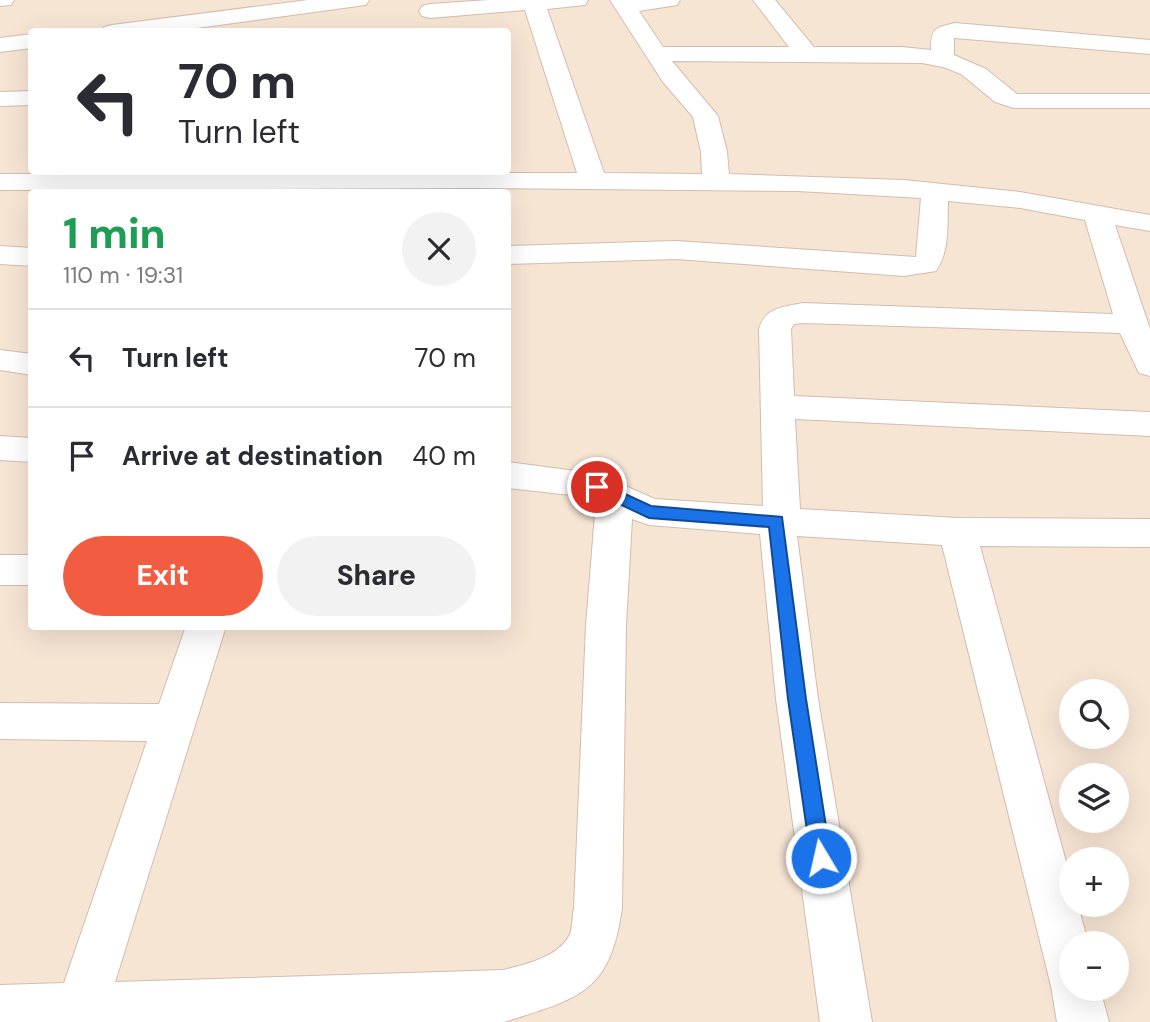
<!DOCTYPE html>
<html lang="en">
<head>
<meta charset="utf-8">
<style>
  :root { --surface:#fff; --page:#f2f2f3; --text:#2b2b33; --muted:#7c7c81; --line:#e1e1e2; --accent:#f25d41 }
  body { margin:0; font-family:"DM Sans",sans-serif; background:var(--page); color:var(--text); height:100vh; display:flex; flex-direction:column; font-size:26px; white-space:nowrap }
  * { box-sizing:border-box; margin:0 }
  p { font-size:23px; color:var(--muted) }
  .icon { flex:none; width:38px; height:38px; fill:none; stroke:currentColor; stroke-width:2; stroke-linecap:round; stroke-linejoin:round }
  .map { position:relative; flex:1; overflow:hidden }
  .panel { position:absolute; left:28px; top:189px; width:483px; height:441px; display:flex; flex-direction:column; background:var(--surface); border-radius:7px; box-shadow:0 7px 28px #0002 }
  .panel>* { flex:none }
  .hud { position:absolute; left:28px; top:28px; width:483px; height:147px; border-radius:7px; box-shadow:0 7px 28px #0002; background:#fff; color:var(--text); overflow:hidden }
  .fabs { position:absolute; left:1059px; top:679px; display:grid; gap:14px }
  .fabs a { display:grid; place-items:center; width:70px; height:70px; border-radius:50%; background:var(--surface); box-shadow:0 7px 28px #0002; font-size:35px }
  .pin { position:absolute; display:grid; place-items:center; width:60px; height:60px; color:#fff; margin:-30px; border:4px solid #fff; border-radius:50%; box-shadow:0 2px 7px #0007 }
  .me { position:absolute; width:77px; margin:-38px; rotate:351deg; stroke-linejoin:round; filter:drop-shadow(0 0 5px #0008) }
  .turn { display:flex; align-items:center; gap:24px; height:147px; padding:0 35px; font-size:32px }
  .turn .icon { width:91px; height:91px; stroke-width:2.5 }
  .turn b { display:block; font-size:49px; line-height:60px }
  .round { display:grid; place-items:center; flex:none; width:74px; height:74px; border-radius:37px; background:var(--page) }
  .headline { display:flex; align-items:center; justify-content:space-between; height:119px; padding:0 35px }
  h1 { font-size:42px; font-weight:800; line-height:52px; color:#1e9e55 }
  .cta { display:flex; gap:14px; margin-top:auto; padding:14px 35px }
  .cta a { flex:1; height:80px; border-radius:42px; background:var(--accent); color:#fff; font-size:28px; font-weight:800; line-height:80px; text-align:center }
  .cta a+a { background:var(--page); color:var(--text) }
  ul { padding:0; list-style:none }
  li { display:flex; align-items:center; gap:21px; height:98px; padding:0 35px; border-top:2px solid var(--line) }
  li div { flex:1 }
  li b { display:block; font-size:26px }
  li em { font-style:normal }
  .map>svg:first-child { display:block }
  .residential { fill:#f7e5d4; fill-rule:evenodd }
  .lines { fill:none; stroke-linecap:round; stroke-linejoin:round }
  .street-casing { stroke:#d4bcae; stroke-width:2 }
  .street { fill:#fff; fill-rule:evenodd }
  .route { fill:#1a73e8; stroke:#114b97; stroke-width:2 }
</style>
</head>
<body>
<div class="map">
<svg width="1150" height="1022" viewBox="0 0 1150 1022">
  <rect width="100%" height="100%" fill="#fef3e7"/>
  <!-- residential -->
  <path class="residential" d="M0,0H1150V1022H0ZM32,32H508V172H32ZM32,192H508V626H32ZM1071,691H1116V737H1071ZM1071,775H1116V821H1071ZM1071,859H1116V905H1071ZM1071,943H1116V989H1071Z"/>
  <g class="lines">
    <!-- street casing -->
    <g class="street-casing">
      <path id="street" d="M0,0H14L11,5L0,6Z
        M308,0H369L366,5L358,6L167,32H101L104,27L112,25Z
        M489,0H588L585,5L547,9L604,173L702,174L701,152L693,117L663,82L610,0H680L677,5L639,11L663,47H789L753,0H775L814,47H902L931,50C931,28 934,28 955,23L1150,40V54L954,38V55L986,69L1017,94H1150V108H1014L995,102L961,74L943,67L922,63L672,61L718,116L727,152L729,174L904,180L1020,192L1150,215V231L1115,225L1150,329V376L1139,373L1120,333L803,323L794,324L791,329L794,396L1150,412V436L795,419L800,509L958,518L1150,519V547L980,546L1071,880V905H1078L1088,943H1071V989H1100L1109,1022H1057L1051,986L942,545L797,536L818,699L872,1022H820L776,699L760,534L649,525L632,519L626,625L622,908C610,993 580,998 504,1022H0V985L64,983L147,741L0,739V703L159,704L186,626H226L115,982L504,970C525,964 557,958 569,936C573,929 572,917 574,908L586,625L596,502L580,496L508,488V462L598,474L655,499L763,506L759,329C765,307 784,307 803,303L1113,314L1085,220L1020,208L948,201C947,225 950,251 936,271L904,276L676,259L508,264V246L676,241L916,257L921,198L798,191L471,188L0,190V174L577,173L525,10L430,18L422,16L419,11L422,6L430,4Z
        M32,34V48L0,52V38Z
        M32,91V105L0,106V92Z
        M0,246L32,248V266L0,264Z
        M0,350L32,354V375L0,370Z
        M0,436L32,438V462L0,460Z
        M0,555H32V585H0Z"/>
    </g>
    <!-- street -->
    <use href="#street" class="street"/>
  </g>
  <!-- route -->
  <path class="route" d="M597,481L651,506L782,517L806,699L831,858L828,865L821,868L814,865L811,858L788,699L769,527L649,518L592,491L590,487L592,483Z"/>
</svg>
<div class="fabs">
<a><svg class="icon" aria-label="search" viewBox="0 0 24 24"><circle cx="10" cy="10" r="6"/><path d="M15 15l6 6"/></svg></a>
<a><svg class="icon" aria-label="layers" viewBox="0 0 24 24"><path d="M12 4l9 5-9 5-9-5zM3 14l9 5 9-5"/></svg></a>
<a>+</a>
<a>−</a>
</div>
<div class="pin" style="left:597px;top:487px;background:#d93025"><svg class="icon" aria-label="arrive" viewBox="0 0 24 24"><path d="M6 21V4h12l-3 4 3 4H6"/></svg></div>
<svg class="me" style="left:821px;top:858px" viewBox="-20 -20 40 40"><circle r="17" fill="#1a73e8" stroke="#fff" stroke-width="3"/><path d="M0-11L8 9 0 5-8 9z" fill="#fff"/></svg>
<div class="hud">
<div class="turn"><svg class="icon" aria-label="left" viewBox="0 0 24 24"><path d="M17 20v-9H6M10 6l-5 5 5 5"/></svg><div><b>70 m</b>Turn left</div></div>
</div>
<section class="panel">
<div class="headline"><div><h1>1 min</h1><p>110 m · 19:31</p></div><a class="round"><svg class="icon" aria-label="close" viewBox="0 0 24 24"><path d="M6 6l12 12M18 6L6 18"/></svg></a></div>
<ul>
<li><svg class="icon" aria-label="left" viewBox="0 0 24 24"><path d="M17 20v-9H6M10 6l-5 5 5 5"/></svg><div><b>Turn left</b></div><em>70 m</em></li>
<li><svg class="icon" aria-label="arrive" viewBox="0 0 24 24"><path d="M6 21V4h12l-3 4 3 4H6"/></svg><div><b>Arrive at destination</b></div><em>40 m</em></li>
</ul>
<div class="cta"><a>Exit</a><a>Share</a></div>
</section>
</div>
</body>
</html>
